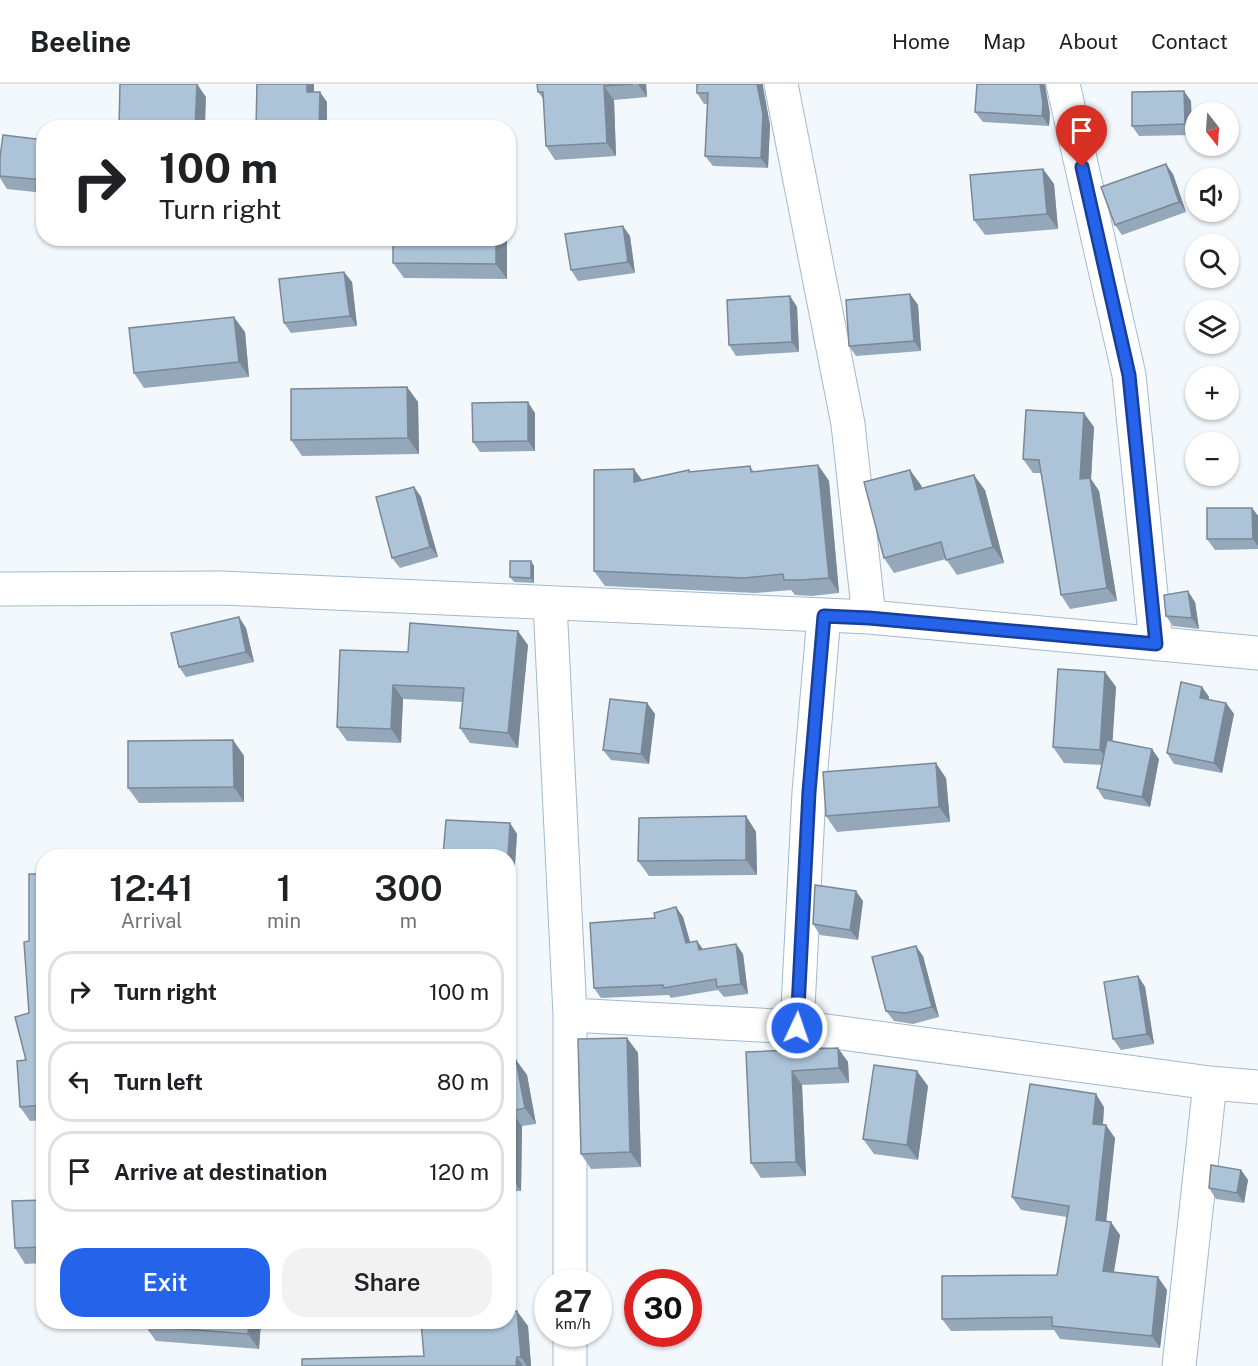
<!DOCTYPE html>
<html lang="en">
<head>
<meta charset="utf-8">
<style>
  :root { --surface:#fff; --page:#f2f2f2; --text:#202124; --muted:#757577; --line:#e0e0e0; --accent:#2563eb }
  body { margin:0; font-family:"Public Sans",sans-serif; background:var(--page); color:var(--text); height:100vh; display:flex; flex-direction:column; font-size:22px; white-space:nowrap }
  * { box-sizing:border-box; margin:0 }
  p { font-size:20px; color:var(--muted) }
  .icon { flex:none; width:33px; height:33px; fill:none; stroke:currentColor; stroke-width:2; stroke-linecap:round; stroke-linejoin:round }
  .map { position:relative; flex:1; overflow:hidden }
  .side { position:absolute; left:36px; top:765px; width:480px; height:480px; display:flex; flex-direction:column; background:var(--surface); border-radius:24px; box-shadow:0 2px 4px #0004 }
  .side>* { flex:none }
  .top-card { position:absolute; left:36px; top:36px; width:480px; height:126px; border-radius:24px; box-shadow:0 2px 4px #0004; background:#fff; color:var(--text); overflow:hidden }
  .needle { width:39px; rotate:163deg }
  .fabs { position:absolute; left:1185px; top:18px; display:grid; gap:12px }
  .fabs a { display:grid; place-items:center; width:54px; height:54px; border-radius:50%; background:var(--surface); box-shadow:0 2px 4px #0004; font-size:30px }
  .speed { position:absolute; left:534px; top:1185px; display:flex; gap:12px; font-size:30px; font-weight:700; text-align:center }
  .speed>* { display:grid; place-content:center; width:78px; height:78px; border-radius:50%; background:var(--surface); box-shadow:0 2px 4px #0004; line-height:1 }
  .speed small { font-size:15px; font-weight:400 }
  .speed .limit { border:9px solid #d22; background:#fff; color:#111 }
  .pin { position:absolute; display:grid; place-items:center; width:51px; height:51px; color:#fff; margin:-62px -26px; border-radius:50% 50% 50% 0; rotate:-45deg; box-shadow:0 0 6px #0007 }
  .pin .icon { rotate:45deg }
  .me { position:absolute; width:66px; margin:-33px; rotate:3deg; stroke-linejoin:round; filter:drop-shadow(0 0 4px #0008) }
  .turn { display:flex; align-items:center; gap:21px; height:126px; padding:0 24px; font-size:27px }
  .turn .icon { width:78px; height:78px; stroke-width:2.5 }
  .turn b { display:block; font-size:42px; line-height:51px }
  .eta { display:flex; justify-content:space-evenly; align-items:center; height:102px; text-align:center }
  .eta b { font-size:36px; font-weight:600; line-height:42px }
  .cta { display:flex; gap:12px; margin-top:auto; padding:12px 24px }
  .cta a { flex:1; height:69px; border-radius:24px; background:var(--accent); color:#fff; font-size:24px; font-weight:600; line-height:69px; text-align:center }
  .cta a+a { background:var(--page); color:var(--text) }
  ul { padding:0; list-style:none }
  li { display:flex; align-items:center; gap:18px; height:81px; margin:0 12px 9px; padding:0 12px; border:3px solid var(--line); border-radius:24px }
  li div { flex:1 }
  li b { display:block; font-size:22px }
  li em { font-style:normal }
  header { display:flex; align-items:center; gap:36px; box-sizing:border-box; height:84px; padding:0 30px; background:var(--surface); border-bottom:2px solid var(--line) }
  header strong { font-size:28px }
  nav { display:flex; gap:33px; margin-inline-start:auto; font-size:21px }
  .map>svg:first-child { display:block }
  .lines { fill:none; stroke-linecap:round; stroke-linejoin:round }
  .minor-casing { stroke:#a3b9ce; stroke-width:35 }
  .minor { stroke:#fff; stroke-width:33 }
  .wall { fill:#95a8ba }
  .shaded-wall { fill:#798897 }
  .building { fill:#adc3d8; stroke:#798897; stroke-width:1.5 }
  .route-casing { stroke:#184099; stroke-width:15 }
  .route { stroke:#2563eb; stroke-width:10 }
</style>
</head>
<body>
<header>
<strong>Beeline</strong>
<nav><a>Home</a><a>Map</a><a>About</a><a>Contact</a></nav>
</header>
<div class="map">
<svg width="1258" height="1282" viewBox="0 0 1258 1282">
  <rect width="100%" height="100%" fill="#f3f8fc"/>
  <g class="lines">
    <!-- minor casing -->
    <g class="minor-casing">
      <path id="minor" d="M781,0L848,340L869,533
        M1063,0L1129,291L1156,560
        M0,505L222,504L869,533L1258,569
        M550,519L570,931V1198
        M570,931L797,943L1210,999L1258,1003
        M797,943L809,708L824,532
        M570,1250V1282
        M1179,1282L1210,999"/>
    </g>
    <!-- minor -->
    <use href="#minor" class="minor"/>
  </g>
  <!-- wall -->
  <path class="wall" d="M537,0H646L647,13L614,16L616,72L555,76L546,62L544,16L538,8Z
    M697,0H763V3L770,41L768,84L713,82L705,72L708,20H704L697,9Z
    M1191,17L1192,51L1139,52L1132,42Z
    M975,28L1050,29L1049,42L983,38Z
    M44,56V109L7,105L0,94V73Z
    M1043,85L1054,100L1058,145L985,151L974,136Z
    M1173,90L1186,128L1122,151L1115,141Z
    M630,152L635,189L578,197L571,186Z
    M507,154V195L404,194L393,179Z
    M344,188L352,198L357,242L291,249L284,239Z
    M910,210L918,221L921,267L856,272L849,262Z
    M790,212L797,223L799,268L736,272L729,261Z
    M245,248L249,293L144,304L134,289Z
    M407,303L418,318L419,370L302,372L291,356Z
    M535,329V367L480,368L473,358Z
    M1094,343L1091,395L1099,407L1117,517L1070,525L1061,511L1041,389H1033L1023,375Z
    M818,381L829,397L839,509L812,512L795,511L791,506L755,509L605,502L594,487L642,396L689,386L690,388L750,382L754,388Z
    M921,401L922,404L985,406L1004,479L957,491L946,475L894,489L884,474Z
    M414,403L421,413L438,473L400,484L392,474Z
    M1252,424L1258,432V465L1215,466L1207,455Z
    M531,477L534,482V499L514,498L510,493Z
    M1195,518L1199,545L1173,542L1166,532Z
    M246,544L254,578L186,593L179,583Z
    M528,561L518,664L470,659L460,644L463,618L403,615L401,659L347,657L337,643L408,568Z
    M1105,588L1116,603L1112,657L1159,675L1150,723L1104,715L1097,704L1102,681L1064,679L1053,663Z
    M1202,603L1209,613V616L1226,619L1234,630L1222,689L1174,680L1167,669Z
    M647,619L655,630L649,680L611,676L603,666Z
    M233,656L244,672V718L139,719L128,704Z
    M946,694L950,738L837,748L826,732Z
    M746,732L756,748L757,791L649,792L638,777Z
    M510,739L517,750L514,796H508Z
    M44,790V1036L30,1037L20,1023L29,929V857Z
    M863,817L858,856L820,851L813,840Z
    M676,823L683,833L690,858L697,857L703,865L736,860L743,870L748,910L724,913L718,906L671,914L669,911L601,914L594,904L655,834Z
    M923,872L939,933L913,940L894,937L886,927Z
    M1138,892L1145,903L1154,960L1121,966L1113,955Z
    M627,954L638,969L641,1083L591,1085L581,1070Z
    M838,964L848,978L849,999L802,1001L806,1092L761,1094L751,1079L746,968Z
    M516,976L527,991L536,1040L522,1042L521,1107H508V977Z
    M928,1002L918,1076L874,1070L863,1055Z
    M1104,1023L1103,1041L1115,1054L1106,1138L1120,1151L1114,1188L1167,1206L1160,1264L1060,1255L1054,1246L951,1247L942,1235L1057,1191L1067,1133L1021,1126L1012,1113Z
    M1241,1086L1248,1096L1244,1119L1216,1115L1209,1104Z
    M44,1116V1179L25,1180L15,1164Z
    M261,1238L259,1265L156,1257L145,1242Z
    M528,1242L531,1282H302L424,1272Z"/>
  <!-- shaded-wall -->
  <path class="shaded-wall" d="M197,0L206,13L205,44H195Z
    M307,0H314V18L307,8Z
    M638,0H646L647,13Z
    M757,0H763V3L770,41L768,84L761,74Z
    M1040,0H1045L1050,29L1049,42L1042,32Z
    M604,2L614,16L616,72L607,59Z
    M1184,7L1191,17L1192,51L1185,40Z
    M320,8L327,18V44H319Z
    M1166,80L1173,90L1186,128L1179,118Z
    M1043,85L1054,100L1058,145L1047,130Z
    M623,142L630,152L635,189L628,178Z
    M496,154H507V195L496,180Z
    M344,188L352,198L357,242L350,232Z
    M910,210L918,221L921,267L914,257Z
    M790,212L797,223L799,268L792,258Z
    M234,233L245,248L249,293L239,278Z
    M407,303L418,318L419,370L408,354Z
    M528,318L535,329V367L528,357Z
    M1084,329L1094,343L1091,395L1099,407L1117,517L1107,504L1080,395Z
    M818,381L829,397L839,509L829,494Z
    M634,385L645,400L634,398Z
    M910,386L921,401L926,421L915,406Z
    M974,391L985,406L1004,479L993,463Z
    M414,403L421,413L438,473L430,463Z
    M1252,424L1258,432V462L1253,455Z
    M531,477L534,482V499L531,494Z
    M1188,507L1195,518L1199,545L1192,534Z
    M239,533L246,544L254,578L246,568Z
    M518,547L528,561L518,664L508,649Z
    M1105,588L1116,603L1111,682L1100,666Z
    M393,601L403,615L401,659L391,645Z
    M1202,603L1209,613L1207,624L1200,614Z
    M647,619L655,630L649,680L641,670Z
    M1226,619L1234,630L1222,689L1214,679Z
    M233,656L244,672V718L234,703Z
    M1152,665L1159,675L1150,723L1142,713Z
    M936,679L946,694L950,738L939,723Z
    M746,732L756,748L757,791L746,776Z
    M510,739L517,750L514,796L508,788V772Z
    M856,807L863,817L858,856L850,846Z
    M676,823L683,833L693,868L686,859Z
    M697,857L704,867L699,866Z
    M736,860L743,870L748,910L741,900Z
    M916,862L923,872L939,933L932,923Z
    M1138,892L1145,903L1154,960L1147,950Z
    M627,954L638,969L641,1083L630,1068Z
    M838,964L848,978L849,999L839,984Z
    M516,976L527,991L536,1040L525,1024Z
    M792,987L802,1001L806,1092L796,1078Z
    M917,987L928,1002L918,1076L907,1061Z
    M1096,1010L1104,1023L1102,1053L1093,1040Z
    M511,1027L522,1042L521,1107L510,1091Z
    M1106,1041L1115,1054L1105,1149L1096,1136Z
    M1241,1086L1248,1096L1244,1119L1237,1109Z
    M1111,1138L1120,1151L1112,1199L1103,1187Z
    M1158,1193L1167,1206L1160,1264L1152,1252Z
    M517,1227L528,1242L531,1282H527L521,1273Z
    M249,1238H261L259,1265L248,1250Z
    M517,1273L523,1282H516Z"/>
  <!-- building -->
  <path class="building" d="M120,0H197L195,44H119Z
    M257,0H307V8H320L319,44H256Z
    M537,0H633L604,2L607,59L546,62L543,8H538Z
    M697,0H757L763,30L761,74L705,72L708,9H697Z
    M977,0H1040L1043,19L1042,32L975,28Z
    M1184,7L1185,40L1132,42V8Z
    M3,51L44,56V96L0,92V73Z
    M1166,80L1179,118L1115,141L1101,103Z
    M1043,85L1047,130L974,136L970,91Z
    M623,142L628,178L571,186L565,150Z
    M393,154H496V180L393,179Z
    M344,188L350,232L284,239L279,195Z
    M910,210L914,257L849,262L846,216Z
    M790,212L792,258L729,261L727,216Z
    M234,233L239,278L134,289L129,244Z
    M407,303L408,354L291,356V305Z
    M528,318V357L473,358L472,319Z
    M1026,326L1084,329L1080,395L1090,394L1107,504L1061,511L1039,376L1023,375Z
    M818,381L829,494L801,496H784L783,490L744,494L594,487V386L634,385V398L689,386V388L750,382L751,388Z
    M910,386L915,406L974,391L993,463L946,476L941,458L884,474L864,398Z
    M414,403L430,463L392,474L376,413Z
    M1207,424H1252L1253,455H1207Z
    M510,477H531V494L510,493Z
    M1188,507L1192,534L1166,532L1164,511Z
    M239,533L246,568L179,583L171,549Z
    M410,539L518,547L508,649L460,644L464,604L393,601L391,645L337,643L340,566L408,568Z
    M1058,585L1105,588L1100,666L1053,663Z
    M1181,598L1202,603L1200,614L1226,619L1214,679L1167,669Z
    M610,615L647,619L641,670L603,666Z
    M233,656L234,703L128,704V657Z
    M1107,656L1152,665L1142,713L1097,704Z
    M936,679L939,723L826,732L823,688Z
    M746,732V776L638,777L639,734Z
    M446,736L510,739L508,772H443Z
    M29,790H44V1021L20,1023L17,977L26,976L15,933L29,929L24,858L29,857Z
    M815,801L856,807L850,846L813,840Z
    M676,823L686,859L697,857L699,866L736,860L741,900L717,903L716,895L664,904L663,901L594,904L590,839L655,834L654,829Z
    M916,862L932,923L906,929L886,927L872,873Z
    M1138,892L1147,950L1113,955L1104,898Z
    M627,954L630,1068L581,1070L578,955Z
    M838,964L839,984L792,987L796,1078L751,1079L746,968Z
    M516,976L525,1024L511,1027L510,1091H508V977Z
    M874,981L917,987L907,1061L863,1055Z
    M1030,1000L1096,1010L1093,1040L1106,1041L1096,1136L1111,1138L1103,1187L1158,1193L1152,1252L1052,1242V1233L942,1235V1192L1057,1191L1069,1122L1012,1113Z
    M1211,1081L1241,1086L1237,1109L1209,1104Z
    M44,1116V1163L15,1164L12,1117Z
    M517,1227L521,1273H517L516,1282H302V1275L424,1272L421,1238H508V1228Z
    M146,1238H249L248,1250L145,1242Z"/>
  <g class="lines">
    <!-- route casing -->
    <g class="route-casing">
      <path id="route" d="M797,944L809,708L824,532L869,534L1156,560L1129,291L1082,83"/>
    </g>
    <!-- route -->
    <use href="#route" class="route"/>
  </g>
</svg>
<div class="fabs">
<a><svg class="needle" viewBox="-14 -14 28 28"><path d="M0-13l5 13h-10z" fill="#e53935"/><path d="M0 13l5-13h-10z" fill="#757577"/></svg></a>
<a><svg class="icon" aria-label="sound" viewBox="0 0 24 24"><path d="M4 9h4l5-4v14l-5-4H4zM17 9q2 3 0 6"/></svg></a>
<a><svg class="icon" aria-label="search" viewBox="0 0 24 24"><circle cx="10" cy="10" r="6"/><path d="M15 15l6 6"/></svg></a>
<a><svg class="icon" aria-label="layers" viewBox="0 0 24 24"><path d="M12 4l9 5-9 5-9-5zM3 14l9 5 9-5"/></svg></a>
<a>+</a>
<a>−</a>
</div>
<div class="speed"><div>27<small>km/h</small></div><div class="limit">30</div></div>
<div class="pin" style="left:1082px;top:83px;background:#d93025"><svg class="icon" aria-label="arrive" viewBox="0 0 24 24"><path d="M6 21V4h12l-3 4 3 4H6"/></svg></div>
<svg class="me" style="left:797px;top:944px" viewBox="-20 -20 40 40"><circle r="17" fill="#2563eb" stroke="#fff" stroke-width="3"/><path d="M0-11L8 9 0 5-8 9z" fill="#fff"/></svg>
<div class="top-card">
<div class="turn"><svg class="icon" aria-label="right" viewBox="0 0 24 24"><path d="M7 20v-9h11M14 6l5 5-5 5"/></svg><div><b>100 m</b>Turn right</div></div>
</div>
<section class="side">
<div class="eta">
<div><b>12:41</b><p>Arrival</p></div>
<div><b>1</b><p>min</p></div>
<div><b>300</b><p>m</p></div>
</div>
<ul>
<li><svg class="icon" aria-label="right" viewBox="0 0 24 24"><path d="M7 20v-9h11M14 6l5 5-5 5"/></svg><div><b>Turn right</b></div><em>100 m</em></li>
<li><svg class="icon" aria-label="left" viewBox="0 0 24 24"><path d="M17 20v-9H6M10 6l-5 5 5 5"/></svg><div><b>Turn left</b></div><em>80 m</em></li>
<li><svg class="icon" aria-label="arrive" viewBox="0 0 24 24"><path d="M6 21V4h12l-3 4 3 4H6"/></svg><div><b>Arrive at destination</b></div><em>120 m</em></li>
</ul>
<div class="cta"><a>Exit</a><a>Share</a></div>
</section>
</div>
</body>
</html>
